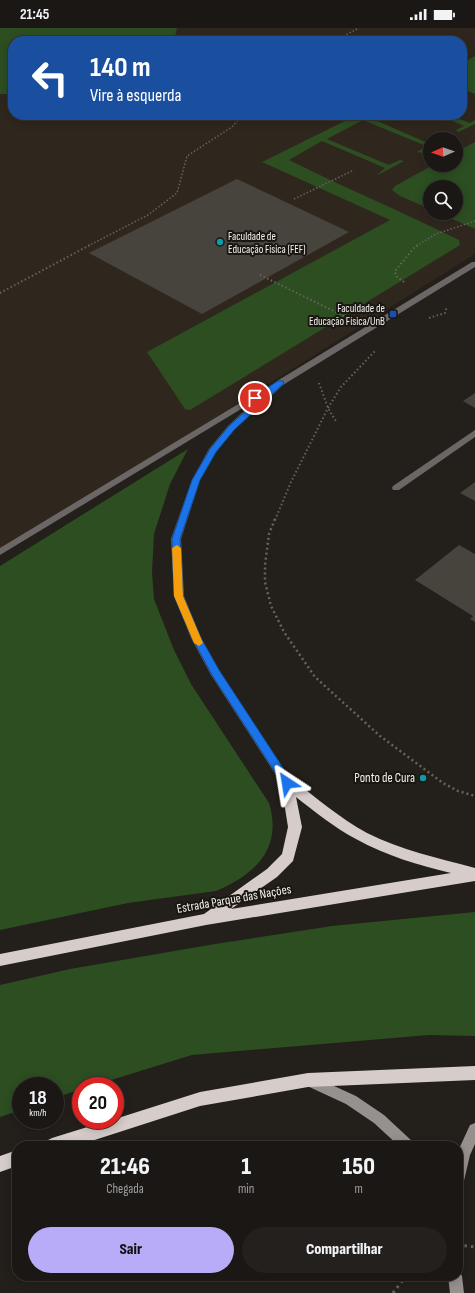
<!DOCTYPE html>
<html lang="pt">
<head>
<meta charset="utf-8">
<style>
  :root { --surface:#1a1714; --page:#23201d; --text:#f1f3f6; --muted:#9f9fa0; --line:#383634; --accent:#b8abf7 }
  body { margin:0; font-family:"Sofia Sans Condensed",sans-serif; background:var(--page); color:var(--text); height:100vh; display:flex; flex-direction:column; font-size:15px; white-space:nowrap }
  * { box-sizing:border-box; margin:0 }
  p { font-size:13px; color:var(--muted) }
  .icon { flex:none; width:22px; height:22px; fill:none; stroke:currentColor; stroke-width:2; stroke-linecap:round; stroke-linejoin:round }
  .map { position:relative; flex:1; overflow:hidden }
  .drawer { position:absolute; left:12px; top:1113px; width:451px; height:140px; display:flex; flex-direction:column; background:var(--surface); border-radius:16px; box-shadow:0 2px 10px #0003,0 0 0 1px var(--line) }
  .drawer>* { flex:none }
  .banner { position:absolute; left:8px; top:8px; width:459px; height:84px; border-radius:16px; box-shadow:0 2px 10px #0003,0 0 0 1px var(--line); background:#1a4fa0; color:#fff; overflow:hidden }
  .needle { width:26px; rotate:268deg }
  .tools { position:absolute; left:423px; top:104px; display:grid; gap:8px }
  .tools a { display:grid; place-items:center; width:40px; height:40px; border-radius:50%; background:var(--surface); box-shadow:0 2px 10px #0003,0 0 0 1px var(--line); font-size:20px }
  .speed { position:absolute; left:12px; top:1049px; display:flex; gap:8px; font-size:20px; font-weight:700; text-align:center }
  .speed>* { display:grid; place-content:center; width:52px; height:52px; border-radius:50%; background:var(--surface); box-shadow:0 2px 10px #0003,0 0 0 1px var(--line); line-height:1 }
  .speed small { font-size:10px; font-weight:400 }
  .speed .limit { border:6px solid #d22; background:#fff; color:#111 }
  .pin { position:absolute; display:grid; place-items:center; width:34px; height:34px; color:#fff; margin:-17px; border:2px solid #fff; border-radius:50%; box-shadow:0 1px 4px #0007 }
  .me { position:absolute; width:44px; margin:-22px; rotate:327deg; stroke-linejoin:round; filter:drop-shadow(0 0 3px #0008) }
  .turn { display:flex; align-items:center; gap:14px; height:84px; padding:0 16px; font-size:18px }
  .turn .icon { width:52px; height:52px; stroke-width:2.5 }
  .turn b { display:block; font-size:28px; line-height:34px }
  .eta { display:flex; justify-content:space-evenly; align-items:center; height:68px; text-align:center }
  .eta b { font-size:24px; font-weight:800; line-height:28px }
  .cta { display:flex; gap:8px; margin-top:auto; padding:8px 16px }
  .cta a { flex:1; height:46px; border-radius:24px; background:var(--accent); color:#111; font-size:16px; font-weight:800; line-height:46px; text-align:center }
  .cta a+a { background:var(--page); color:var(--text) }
  .status { display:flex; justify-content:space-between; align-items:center; height:28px; padding:0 20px; background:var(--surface); direction:ltr }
  .status svg { height:11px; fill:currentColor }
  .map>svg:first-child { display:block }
  .built { fill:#2f271d; fill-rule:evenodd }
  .green { fill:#2c4e21 }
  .building { fill:#47433d }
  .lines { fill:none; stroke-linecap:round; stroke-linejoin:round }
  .path-far3 { stroke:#67635f; stroke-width:1.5; stroke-dasharray:1.5 2; stroke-linecap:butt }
  .path-far2 { stroke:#67635f; stroke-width:2; stroke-dasharray:1.5 2.5; stroke-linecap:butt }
  .path-far1 { stroke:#67635f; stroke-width:2.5; stroke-dasharray:2 3; stroke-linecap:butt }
  .path { stroke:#67635f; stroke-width:3; stroke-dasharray:2.5 4; stroke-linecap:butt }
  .lane { fill:#6b6766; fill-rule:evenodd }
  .secondary { fill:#96908f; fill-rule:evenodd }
  .highway { fill:#d6cdca; fill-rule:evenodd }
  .route { fill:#1a73e8; stroke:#114b97 }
  .slow { fill:#f59e0b }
  .culture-dot { fill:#0f9aa8; stroke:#1a1611; stroke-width:1.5 }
  .transit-dot { fill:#1a4fb4; stroke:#1a1611; stroke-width:1.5 }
  .labels { text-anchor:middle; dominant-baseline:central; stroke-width:4; stroke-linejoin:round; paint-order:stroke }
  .far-poi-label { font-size:11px; fill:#f3f0ed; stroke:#1a1611; text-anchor:start }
  .poi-label { font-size:13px; fill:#f3f0ed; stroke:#1a1611; text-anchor:end }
  .street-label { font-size:13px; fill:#f3f0ed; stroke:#1a1611 }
</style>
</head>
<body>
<div class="status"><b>21:45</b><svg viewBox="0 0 49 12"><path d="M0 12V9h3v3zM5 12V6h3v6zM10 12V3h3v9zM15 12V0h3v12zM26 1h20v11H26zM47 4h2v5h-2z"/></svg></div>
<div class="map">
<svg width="475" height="1265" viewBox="0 0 475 1265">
  <rect width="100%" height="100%" fill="#231f1a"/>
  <!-- built -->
  <path class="built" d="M0,0H475V226L0,525ZM13,13H462V87H13ZM430,111H456V137H430ZM430,159H456V185H430Z"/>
  <!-- green -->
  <path class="green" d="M0,0H177L174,13H13V66H0Z
    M475,28V66L462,61V35Z
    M357,87H372L368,89L430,116V120L422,125L417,124L426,118L363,92L327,111L389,137L400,132L404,133L380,146L377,147L385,140L322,113L289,132C345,160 403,184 459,212L460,217L190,382L185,381L147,324L390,192L262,134Z
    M438,87H449L470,95L475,92V96L458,104L456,102L464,98Z
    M475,114V201L438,185H456V159H430V181L400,168L392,162L395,158L433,137H456V124Z
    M188,421L170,456L154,506L152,544L154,571L174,622L191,656L269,775C283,820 255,847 216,863L128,875L0,902V538Z
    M475,884V1008L429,1007L192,1027L92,1058H81V1061L55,1070V1058H21V1082L0,1089V957L70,941L215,916L332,898Z"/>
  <!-- building -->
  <path class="building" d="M237,151L349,204L202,286L89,225Z
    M475,365V380L463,373Z
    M475,454V473L460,465Z
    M459,517L475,526V594L470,591L473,588L415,552Z"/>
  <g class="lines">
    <!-- path-far3 -->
    <path class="path-far3" d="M334,13L359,0
      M294,171L354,142
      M88,218L148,187L177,165L187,128L232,99L242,87
      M416,218L436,206L475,193"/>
    <!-- path-far2 -->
    <path class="path-far2" d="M260,247L346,289
      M404,254L396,248L395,243L414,220L418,217
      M0,265L90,217
      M429,290L445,285L447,278
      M319,355L328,380L337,395
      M275,492L291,454L328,380L341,359L375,323"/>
    <!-- path-far1 -->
    <path class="path-far1" d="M275,491L269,506L265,537V554L271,578L284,604L315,649L380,708L443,755L458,763L475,768"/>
    <!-- path -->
    <path class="path" d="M458,1217L475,1219
      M393,1265L406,1248"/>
    <!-- lane -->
    <path class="lane" d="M472,234H475V239L283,357L234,402L216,424L200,452L181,511L184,568L201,610L219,642L292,755L291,758L287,759L283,758L211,647L191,610L174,568L171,511L192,452L209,421L228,398L256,372L0,527V520L258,364L264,365L277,353Z
      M475,402V409L399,462H393L392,460L393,458Z"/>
    <!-- secondary -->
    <path class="secondary" d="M310,1047L356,1068L384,1087L413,1114L415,1118H399L374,1095L346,1076L305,1057L304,1053L305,1049Z
      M475,1095V1116L470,1127L463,1157L458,1159V1123L470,1097Z
      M458,1242L462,1248L464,1265H450L448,1248H458Z"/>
    <!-- highway -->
    <path class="highway" d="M287,750L292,751C316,770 340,790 367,805C401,822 438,830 475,840V853L206,897L0,938V926L204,886L267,841L282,826L288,799L281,755L282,751ZM296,769C315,784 335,800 356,811C386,828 419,837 451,845L231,881L277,849L293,833L302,799Z
      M475,1038V1052L308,1059L200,1078L76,1118H44L46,1113L52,1110L110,1092H115V1091L200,1064L308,1045Z
      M17,1122V1138L0,1144V1128Z"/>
  </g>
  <!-- route -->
  <path class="route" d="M278,353H283L284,355L234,402L216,424L200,452L180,511L183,568L201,610L219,642L291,752L292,755L291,758H284L212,647L192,610L174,568L172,511L192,452L210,421L229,398L258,372H252V369Z"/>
  <!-- slow -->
  <path class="slow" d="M177,517L181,520L183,568L203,615L199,618L194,615L174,568L172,520Z"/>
  <!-- markers -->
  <g class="culture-dot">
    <circle cx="220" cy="214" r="4"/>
    <circle cx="423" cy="750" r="4"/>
  </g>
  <rect class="transit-dot" x="389" y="282" width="8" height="8" rx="2"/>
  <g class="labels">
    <!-- far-poi labels -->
    <g class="far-poi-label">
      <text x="228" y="208">Faculdade de<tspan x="228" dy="13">Educação Física (FEF)</tspan></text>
      <text x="385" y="280" text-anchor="end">Faculdade de<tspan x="385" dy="13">Educação Física/UnB</tspan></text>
    </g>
    <!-- poi labels -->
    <g class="poi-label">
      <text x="415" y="750">Ponto de Cura</text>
    </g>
    <!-- street labels -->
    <g class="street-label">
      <text transform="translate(234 871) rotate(-10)">Estrada Parque das Nações</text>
    </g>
  </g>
</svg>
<div class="tools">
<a><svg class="needle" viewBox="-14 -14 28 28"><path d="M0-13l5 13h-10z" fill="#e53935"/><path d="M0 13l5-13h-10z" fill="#9f9fa0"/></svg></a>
<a><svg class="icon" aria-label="search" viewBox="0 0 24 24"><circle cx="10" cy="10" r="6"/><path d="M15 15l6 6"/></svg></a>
</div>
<div class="speed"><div>18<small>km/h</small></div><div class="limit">20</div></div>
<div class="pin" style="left:255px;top:370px;background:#d93025"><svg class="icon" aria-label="arrive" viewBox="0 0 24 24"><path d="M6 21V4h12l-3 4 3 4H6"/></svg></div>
<svg class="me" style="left:287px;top:755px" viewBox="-20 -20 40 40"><path d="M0-17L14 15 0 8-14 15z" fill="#1a73e8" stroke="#fff" stroke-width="4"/></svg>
<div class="banner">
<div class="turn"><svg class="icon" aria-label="left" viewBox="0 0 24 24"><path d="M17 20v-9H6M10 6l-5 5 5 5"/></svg><div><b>140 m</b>Vire à esquerda</div></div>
</div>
<section class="drawer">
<div class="eta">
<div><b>21:46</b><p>Chegada</p></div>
<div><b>1</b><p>min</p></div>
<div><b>150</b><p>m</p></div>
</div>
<div class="cta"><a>Sair</a><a>Compartilhar</a></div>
</section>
</div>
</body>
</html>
